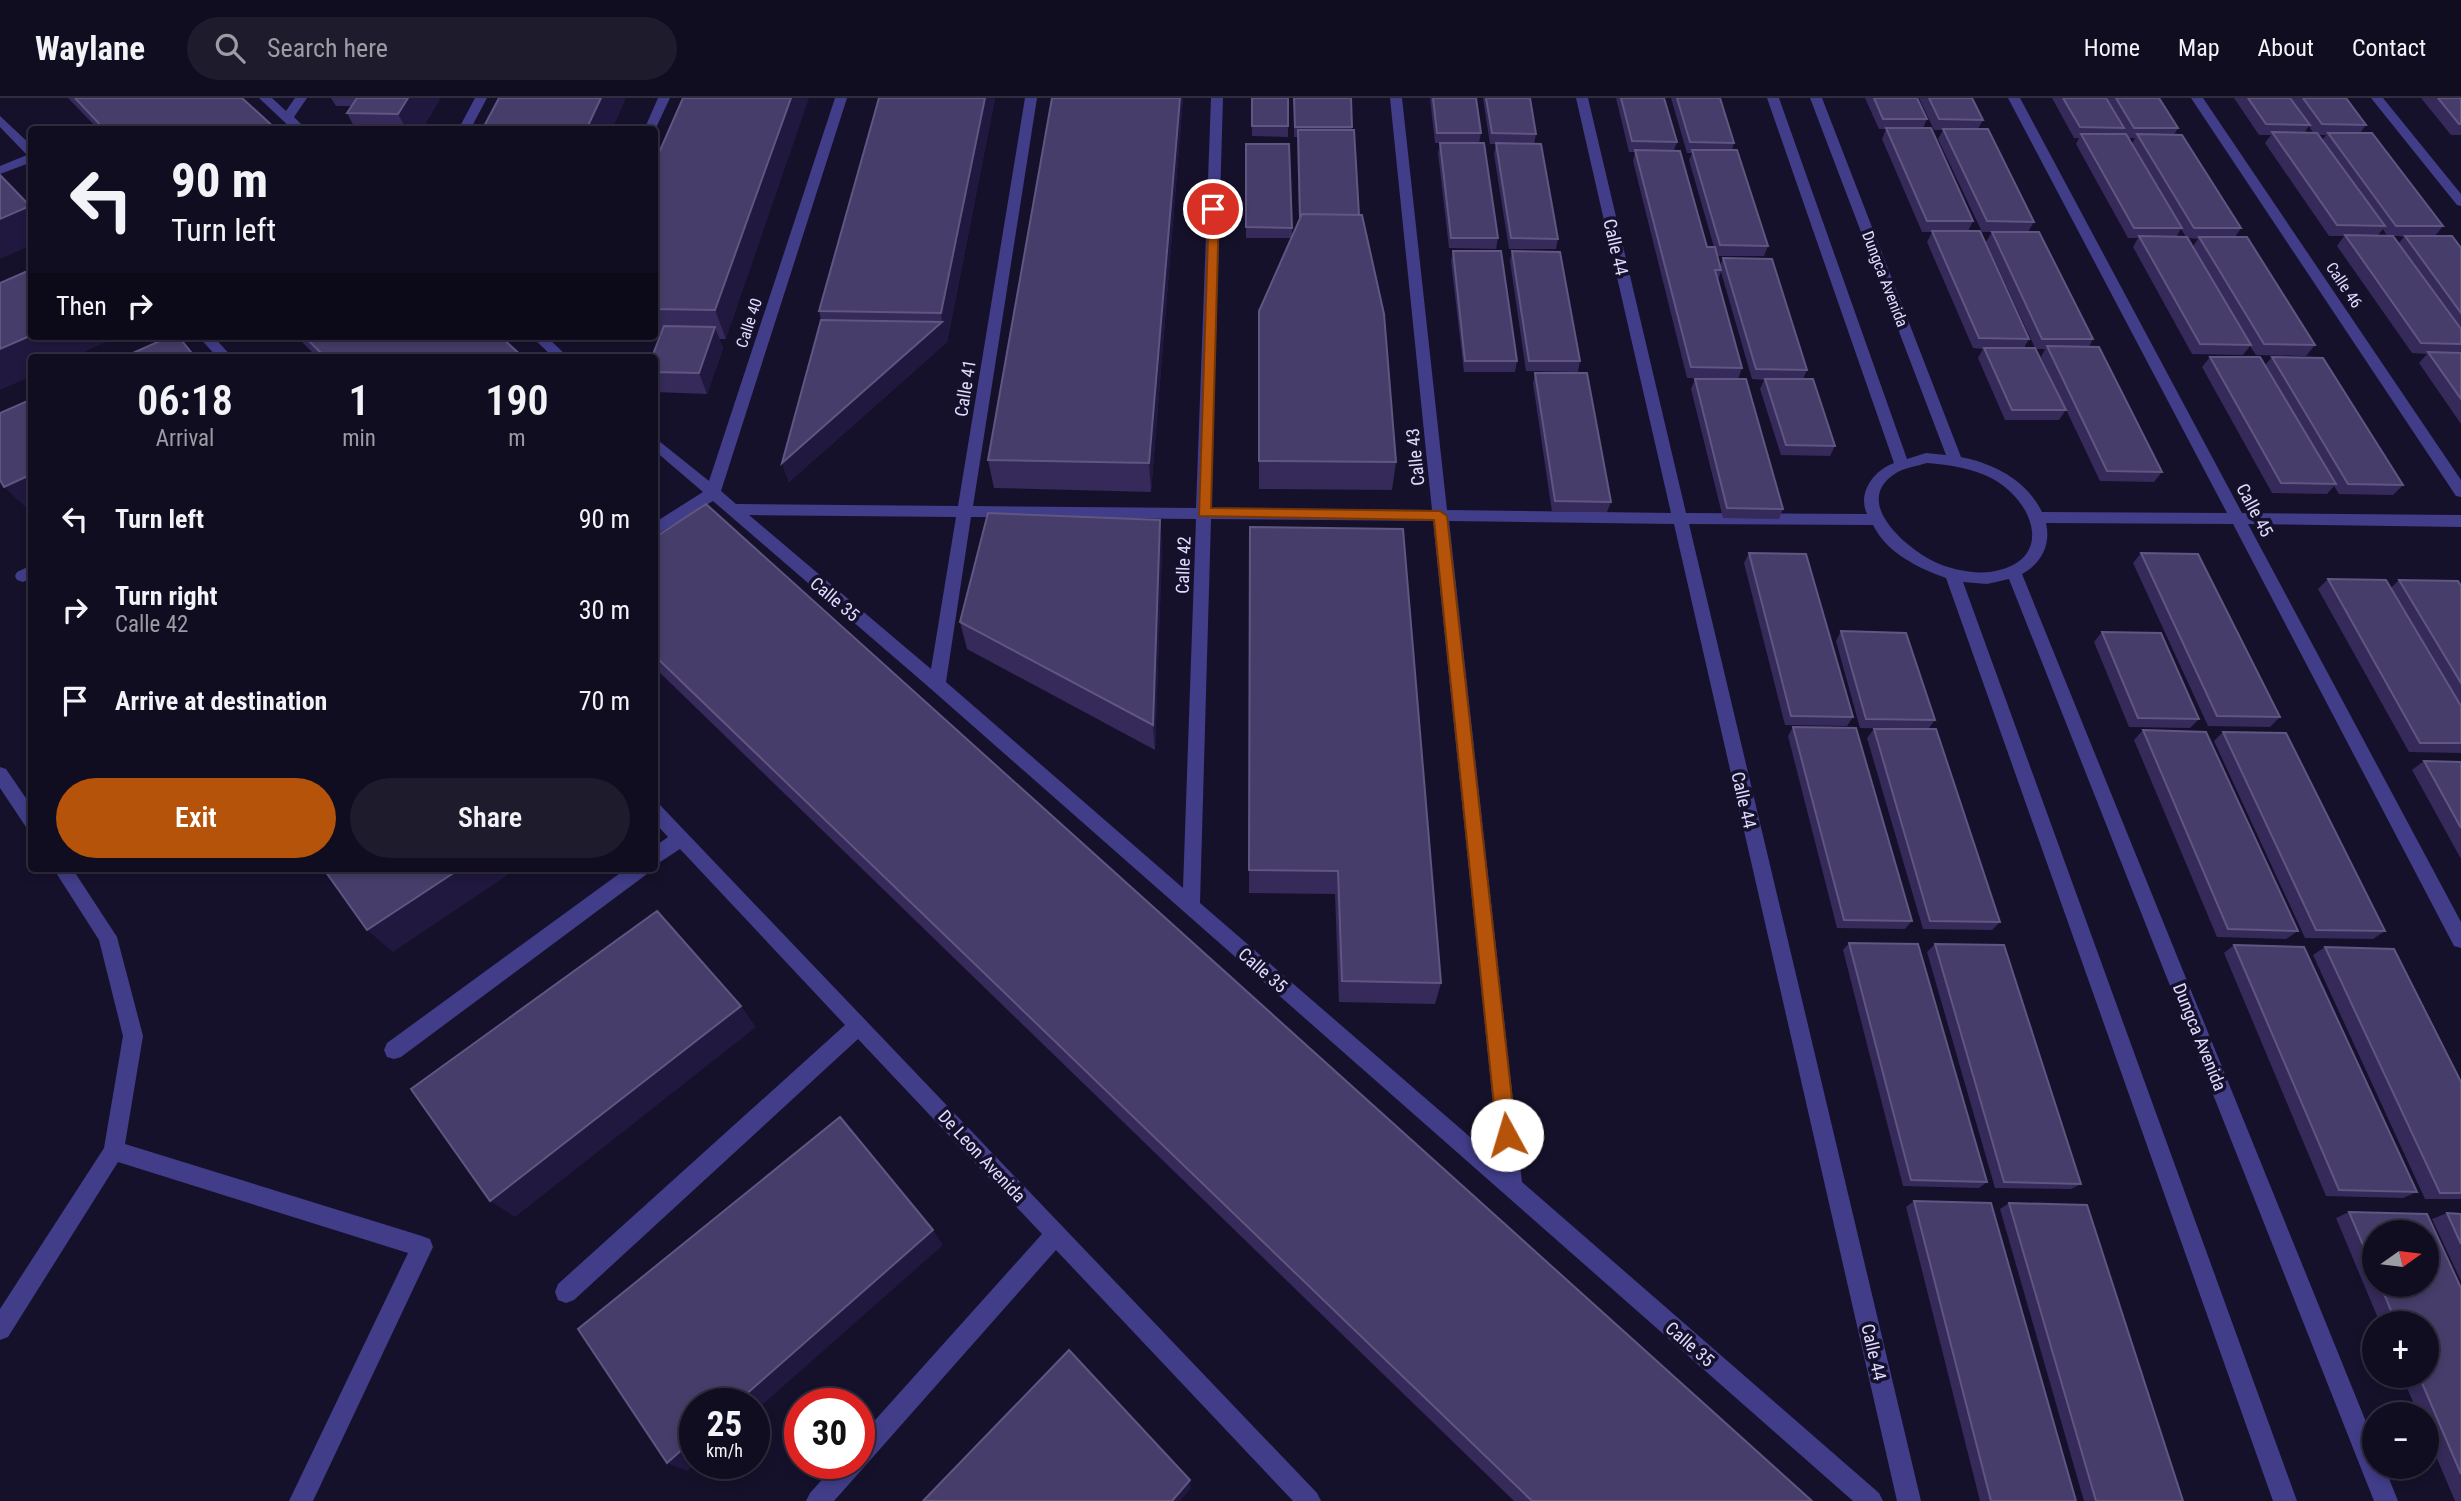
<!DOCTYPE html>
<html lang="en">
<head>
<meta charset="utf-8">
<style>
  :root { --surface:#100d20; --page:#1e1b2d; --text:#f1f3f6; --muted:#9c9ca5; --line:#302d3e; --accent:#b45309 }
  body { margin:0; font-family:"Roboto Condensed",sans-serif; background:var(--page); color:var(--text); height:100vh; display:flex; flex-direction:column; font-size:26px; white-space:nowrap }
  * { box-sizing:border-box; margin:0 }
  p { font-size:23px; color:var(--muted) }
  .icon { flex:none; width:38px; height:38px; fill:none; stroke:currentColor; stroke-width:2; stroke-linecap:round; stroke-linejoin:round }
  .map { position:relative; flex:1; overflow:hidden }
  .side { position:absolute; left:28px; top:256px; width:630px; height:518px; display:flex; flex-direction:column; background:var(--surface); border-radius:7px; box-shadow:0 4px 10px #0003,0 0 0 2px var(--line) }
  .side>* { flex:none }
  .top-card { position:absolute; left:28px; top:28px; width:630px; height:214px; border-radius:7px; box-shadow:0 4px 10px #0003,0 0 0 2px var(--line); background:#100d20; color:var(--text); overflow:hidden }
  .needle { width:46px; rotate:76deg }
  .buttons { position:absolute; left:2362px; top:1122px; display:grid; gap:14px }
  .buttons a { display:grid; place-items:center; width:77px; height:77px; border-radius:50%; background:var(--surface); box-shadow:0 4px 10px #0003,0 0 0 2px var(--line); font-size:35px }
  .speed { position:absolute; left:679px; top:1290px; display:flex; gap:14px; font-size:35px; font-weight:700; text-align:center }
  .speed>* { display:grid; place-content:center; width:91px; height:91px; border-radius:50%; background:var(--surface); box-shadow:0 4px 10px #0003,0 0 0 2px var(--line); line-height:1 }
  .speed small { font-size:18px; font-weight:400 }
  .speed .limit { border:10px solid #d22; background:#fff; color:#111 }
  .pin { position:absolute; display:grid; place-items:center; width:60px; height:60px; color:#fff; margin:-30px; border:4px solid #fff; border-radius:50%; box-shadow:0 2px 7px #0007 }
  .me { position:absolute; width:77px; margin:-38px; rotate:354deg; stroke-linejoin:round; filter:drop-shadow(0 0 5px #0008) }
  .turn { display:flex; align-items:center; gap:24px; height:147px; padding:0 28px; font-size:32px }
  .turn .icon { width:91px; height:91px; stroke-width:2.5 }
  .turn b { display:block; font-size:49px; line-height:60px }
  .then { display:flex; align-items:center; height:66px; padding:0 28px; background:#0003; gap:14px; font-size:26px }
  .eta { display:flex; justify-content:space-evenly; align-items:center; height:119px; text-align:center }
  .eta b { font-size:42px; font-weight:600; line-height:49px }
  .cta { display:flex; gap:14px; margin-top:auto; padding:14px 28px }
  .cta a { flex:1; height:80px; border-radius:42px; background:var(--accent); color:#fff; font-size:28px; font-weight:600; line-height:80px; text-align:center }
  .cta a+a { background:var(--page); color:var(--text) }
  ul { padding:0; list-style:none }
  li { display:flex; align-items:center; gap:21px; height:91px; padding:0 28px }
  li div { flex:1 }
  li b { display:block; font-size:26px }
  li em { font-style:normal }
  header { display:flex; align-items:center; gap:42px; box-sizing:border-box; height:98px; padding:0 35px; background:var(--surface); border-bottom:2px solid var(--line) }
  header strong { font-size:33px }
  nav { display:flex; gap:38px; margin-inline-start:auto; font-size:24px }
  .search { width:490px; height:63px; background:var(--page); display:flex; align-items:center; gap:18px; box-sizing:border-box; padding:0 24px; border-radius:38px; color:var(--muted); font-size:26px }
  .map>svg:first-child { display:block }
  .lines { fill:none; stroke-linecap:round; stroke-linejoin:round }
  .street { fill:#413d89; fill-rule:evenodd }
  .wall { fill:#352a59; fill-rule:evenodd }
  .shaded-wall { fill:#21183f }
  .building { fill:#473d6a; stroke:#5f5682; stroke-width:2 }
  .route { fill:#b45309; stroke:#753606; stroke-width:2 }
  .labels { text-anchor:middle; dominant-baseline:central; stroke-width:7; stroke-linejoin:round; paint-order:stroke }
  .far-street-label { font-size:16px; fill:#e0dbff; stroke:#16112b }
  .street-label { font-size:18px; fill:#e0dbff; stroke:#16112b }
</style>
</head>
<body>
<header>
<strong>Waylane</strong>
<div class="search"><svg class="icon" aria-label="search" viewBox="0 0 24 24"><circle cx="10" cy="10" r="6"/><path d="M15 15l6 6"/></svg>Search here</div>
<nav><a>Home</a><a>Map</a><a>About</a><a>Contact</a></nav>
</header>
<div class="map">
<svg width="2461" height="1403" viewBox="0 0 2461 1403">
  <rect width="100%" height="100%" fill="#16112b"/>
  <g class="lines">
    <!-- street -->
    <path class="street" d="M259,0H272L286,13L295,0H307L294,19L307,32H293Z
      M475,0H487L470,32H458Z
      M658,0H670L654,34V32H644Z
      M835,0H847L721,393L736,406L958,408L1025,0H1037L973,408L1196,410L1211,0H1223L1211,410L1432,412L1390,0H1402L1447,412L1671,415L1576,0H1588L1686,415L1867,416C1857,395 1874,372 1894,365L1767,0H1779L1907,361L1926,355L1946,357L1810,0H1822L1961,359C1995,366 2026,382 2042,414L2227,415L2008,0H2020L2242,415L2461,417V429L2248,426L2461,824V850L2454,848L2233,426L2046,425C2051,446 2042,465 2022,476L2375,1346V1368H2384L2398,1403H2374L2009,481L1987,486L1963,484L2297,1403H2273L1946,480C1918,470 1887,455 1873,427L1689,426L1921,1403H1897L1674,426L1449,423L1522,1084L1879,1395L1883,1403H1853L931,591L713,403L654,438V425L703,394L654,352V339L709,383ZM1927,365C1950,367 1973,370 1993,381C2037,406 2054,465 1990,474C1971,476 1949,471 1933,463C1905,449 1851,403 1896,375C1904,370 1917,368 1927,365ZM749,417L956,419L931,571ZM971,419L1196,421L1183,790L946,584ZM1211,421L1433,423L1499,1064L1200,805Z
      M2191,0H2203L2461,382V399L2456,398Z
      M2371,0H2383L2461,96V108L2457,107Z
      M0,18L32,48V64L0,76V68L27,57L0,29Z
      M172,238H190L151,259H132Z
      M198,238H213L232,259H217Z
      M531,238H546L568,259H553Z
      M32,467V480L23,484L17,482L15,478L17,474Z
      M0,669L6,671L32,709V731L26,729L0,690Z
      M654,705L660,707L1317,1395L1321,1403H1293L1056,1152L834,1403H806L810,1395L837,1365H859V1340L1042,1136L858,941L574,1202L566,1205L558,1202L555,1194L558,1186L845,927L680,751L654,768V749L668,739L654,724Z
      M53,770H72L117,839L143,938L125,1046L422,1138L430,1141L433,1149L313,1403H289L408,1155L118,1064L8,1239L0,1242V1211L104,1050L123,938L99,842Z
      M627,770H650L647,776L401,959L394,961L387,959L384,952L387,945Z"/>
  </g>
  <!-- wall -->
  <path class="wall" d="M68,0H242L277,32H99Z
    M331,0H440L422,32H356L347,15L352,8H336Z
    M683,0L726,241H719L723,250L707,296L655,294L654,259L659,240L605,239V238H654V66Z
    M879,0H995L947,244L789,384L782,365L821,222L819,213Z
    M1183,0L1151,394L994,390L988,362Z
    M1252,0H1288V39L1252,38Z
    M1294,0H1351L1352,32L1359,117L1396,364L1392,392L1259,391V213L1291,140H1246V46L1292,130V138L1299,121L1297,39H1294Z
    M1430,0H1476L1481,35L1479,45L1498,140L1496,151L1449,150L1438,55L1440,45H1435Z
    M1483,0H1530L1536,36L1534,46L1558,141L1556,151H1509L1494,56L1496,46H1490Z
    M1616,0H1664L1677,44L1674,52L1707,149H1714L1689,62L1692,55H1687L1671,0H1720L1734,45L1732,52L1768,148L1764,158H1717L1720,168L1723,160L1807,272L1803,281L1835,348L1830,358L1781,357L1760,291L1764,282L1752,281L1721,174L1718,182L1742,270L1738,281L1687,280L1633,63L1635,54H1629Z
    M1865,0H1917L1927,21L1923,30L1973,123L1968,133L2029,241L2024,250H2035L1986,144L1992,134H1982L1938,41L1943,32H1934L1919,0H1972L1983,22L1978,31L2034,124L2028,134L2093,241L2089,249L2162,374L2154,384L2100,383L2041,259L2045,251H2036L2066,312L2059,322H2005L1978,260L1983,251L1973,250L1927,144L1932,134H1922L1882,41L1886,31H1879Z
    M2052,0H2159L2178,30L2174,37L2241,130L2235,139L2315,247L2306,258L2256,257L2250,248L2243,257L2192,256L2133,149L2138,140H2128L2076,46L2079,40H2074ZM2128,40H2135L2132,46ZM2181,131L2186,139H2176ZM2188,140L2198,141L2193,148Z
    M2234,0H2346L2366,27L2360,35L2443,128L2435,138L2461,150V326L2419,265L2427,256L2412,255L2337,148L2344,138H2329L2265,45L2271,37H2259ZM2309,28L2313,35H2304ZM2318,37H2326L2322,42ZM2383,131L2387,138L2378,137ZM2393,138H2399L2404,139L2398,146Z
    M2421,0H2461V37H2451Z
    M1453,153L1517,263L1515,274H1464L1451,163Z
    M1512,153L1580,263L1578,274L1526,273L1510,163Z
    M296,238H500L523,259H317Z
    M2210,259L2265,267L2272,259L2403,387L2393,397L2339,396L2334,388L2327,396L2272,395L2202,269Z
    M1535,275L1611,404L1607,414H1552L1533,285Z
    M1695,281L1783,411L1779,421L1723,420L1691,291Z
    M1160,422L1162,450L1155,652L967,551L960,524Z
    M1250,429L1441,885L1435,906L1339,904L1335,796L1249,795Z
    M654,440L1812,1403H1514L654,569Z
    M1749,455L1853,619L1847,628L1785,627L1744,465Z
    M2141,455L2280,619L2270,629L2208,628L2133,465Z
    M2328,481L2391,490L2399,482L2461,488V655L2409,654L2318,491Z
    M1841,533L1935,622L1928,631L2000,824L1992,832L1923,831L1867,640L1874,631H1904L1860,630L1836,543Z
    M2102,534L2199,621L2190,630L2129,629L2094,544Z
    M1793,629L1912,823L1905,831L1837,830L1788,638Z
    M2143,632L2298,833L2286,841L2217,839L2134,642Z
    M2223,634L2385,833L2373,841L2305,840L2214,643Z
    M2424,663L2461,664V761L2412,672Z
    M1849,845L1987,1084L1979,1090L1903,1088L1843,852Z
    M1935,846L2081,1086L2071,1091L1995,1090L1927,854Z
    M2234,847L2417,1094L2403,1100L2326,1098L2224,855Z
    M2325,849L2461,984V1101H2425L2313,857Z
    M1914,1103L2076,1403H1980L1906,1109Z
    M2009,1105L2183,1403H2084L2000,1111Z
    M2349,1114L2461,1190V1403H2455L2427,1337V1316H2418L2402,1278H2427V1225H2380L2336,1120ZM2375,1134L2427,1186H2375Z
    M2447,1115L2461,1116V1183L2432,1121Z"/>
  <!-- shaded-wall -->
  <path class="shaded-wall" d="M408,0H440L422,32H407L398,16Z
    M601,0H626L612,32H586Z
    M791,0H809L726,241L715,212Z
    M985,0H995L947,244L789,384L782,365L942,224L941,215Z
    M1180,0H1183L1151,394L1149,365Z
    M30,108L32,110V147L0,161V121Z
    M715,229L723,250L707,296L699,275Z
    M32,237V238H119L73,259H32V278L0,292V251Z
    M32,376V415L4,389Z
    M654,389L661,402L654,406Z
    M1160,422L1162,450L1155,652L1153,627Z
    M461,770H518L393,854L367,832Z
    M741,908L756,929L515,1119L490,1103Z
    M933,1132L943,1147L754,1314V1306H735Z
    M695,1340V1365H696L687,1373L667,1365Z
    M1190,1382L1191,1390L1180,1403H1172Z"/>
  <!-- building -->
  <path class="building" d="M75,0H242L277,32H105Z
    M357,0H408L398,16L347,15Z
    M499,0H601L586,32H482Z
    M683,0H791L715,212L654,211V66Z
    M879,0H985L941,215L819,213Z
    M1052,0H1180L1149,365L988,362Z
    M1252,0H1288V28H1252Z
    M1294,0H1351L1352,29H1295Z
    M1433,0H1476L1481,35H1437Z
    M1486,0H1530L1536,36L1492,35Z
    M1621,0H1664L1677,44L1632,43Z
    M1677,0H1720L1734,45L1690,44Z
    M1874,0H1917L1927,21H1883Z
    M1929,0H1972L1983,22L1939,21Z
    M2063,0H2106L2124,30L2080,29Z
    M2116,0H2159L2178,30H2134Z
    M2248,0H2290L2310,27L2266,26Z
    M2303,0H2346L2366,27L2322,26Z
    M2438,0H2461V26H2459Z
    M1886,30H1931L1973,123H1927Z
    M1943,31H1988L2034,124L1987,123Z
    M1298,32H1354L1359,117L1302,116L1300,119Z
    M2272,34L2317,35L2385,128L2337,127Z
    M2328,35H2372L2443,128H2396Z
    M2081,36H2126L2182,130H2134Z
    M2137,36L2182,37L2241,130H2194Z
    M1440,45H1484L1498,140H1451Z
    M1496,45L1541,46L1558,141L1511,140Z
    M1246,46H1289L1292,130L1246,129Z
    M1635,52L1680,53L1707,149H1715L1721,172H1715L1742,270L1691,269Z
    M1692,52H1737L1768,148L1720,147Z
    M0,77L30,108L0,121Z
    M1302,116L1362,117L1384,216L1396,364L1259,363V213Z
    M1932,133H1980L2029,241L1979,240Z
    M1992,134H2039L2093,241H2042Z
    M2345,137L2393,138L2461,231V246L2421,245Z
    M2139,138L2187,139L2251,247L2200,246Z
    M2405,138H2452L2461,150V215Z
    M2199,139H2247L2315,247L2264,246Z
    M1453,153H1501L1517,263H1465Z
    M1512,153L1560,154L1580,263H1529Z
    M1723,160L1772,161L1807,272L1756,271Z
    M32,171V237L0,251V185Z
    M821,222L942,224L782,365Z
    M664,228L715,229L699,275L654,274V259H652Z
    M171,238H178L195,259H124Z
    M304,238H500L523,259H325Z
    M2047,248L2099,249L2162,374L2107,373Z
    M1984,250H2035L2066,312H2012Z
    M2428,254L2461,255V301Z
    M2210,259H2260L2336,386L2281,385Z
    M2272,259L2323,260L2403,387L2348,386Z
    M1535,275H1587L1611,404L1555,403Z
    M1695,281H1746L1783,411L1727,410Z
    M1765,281H1813L1835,348L1786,347Z
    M32,301V376L4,389L0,382V315Z
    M706,406L1812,1403H1532L654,557V440Z
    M988,415L1160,422L1153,627L960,524Z
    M1250,429L1403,431L1441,885L1342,883L1338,773L1249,772Z
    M1749,455L1806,456L1853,619L1791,618Z
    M2141,455L2198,456L2280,619L2217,618Z
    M2328,481L2386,482L2461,608V645H2420Z
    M2399,482L2458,483L2461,488V585Z
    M1841,533L1906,535L1935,622L1866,621Z
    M2102,534L2161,535L2199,621L2138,620Z
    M1793,629L1856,630L1912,823L1844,822Z
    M1874,631H1936L2000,824L1930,823Z
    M2143,632L2206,634L2298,833L2228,831Z
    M2223,634L2286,635L2385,833L2316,832Z
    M2424,663L2461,664V730Z
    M323,770H461L367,832Z
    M657,813L741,908L490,1103L411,991Z
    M1849,845L1918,846L1987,1084L1911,1082Z
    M1935,846L2004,847L2081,1086L2004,1084Z
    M2234,847L2304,849L2417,1094L2339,1092Z
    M2325,849L2394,851L2461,984V1095H2440Z
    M840,1019L933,1132L735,1306H695V1340L667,1365L578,1231Z
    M1914,1103L1991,1105L2076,1403H1991Z
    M2009,1105L2087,1107L2183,1403H2096Z
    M2349,1114L2427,1116L2461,1190V1376L2419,1278H2427V1225H2396L2380,1186H2427V1134H2375V1175Z
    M2447,1115L2461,1116V1146Z
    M1069,1252L1190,1382L1172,1403H923Z"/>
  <!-- route -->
  <path class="route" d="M1209,108L1219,111L1211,410L1440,413L1447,418L1516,1037L1513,1043L1507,1046L1500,1043L1497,1037L1434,422L1199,418Z"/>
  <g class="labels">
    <!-- far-street labels -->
    <g class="far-street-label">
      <text transform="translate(1885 181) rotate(69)">Dungca Avenida</text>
      <text transform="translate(2344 187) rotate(56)">Calle 46</text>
      <text transform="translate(749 225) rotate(-72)">Calle 40</text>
    </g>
    <!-- street labels -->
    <g class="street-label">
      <text transform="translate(1616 149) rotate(77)">Calle 44</text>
      <text transform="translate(965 290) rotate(-81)">Calle 41</text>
      <text transform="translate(1415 359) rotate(-96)">Calle 43</text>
      <text transform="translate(2255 412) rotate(62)">Calle 45</text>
      <text transform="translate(1183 467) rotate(-88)">Calle 42</text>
      <text transform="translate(835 501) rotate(40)">Calle 35</text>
      <text transform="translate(1744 702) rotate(77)">Calle 44</text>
      <text transform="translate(1263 872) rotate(41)">Calle 35</text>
      <text transform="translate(2200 939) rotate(68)">Dungca Avenida</text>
      <text transform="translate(982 1058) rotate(47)">De Leon Avenida</text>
      <text transform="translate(1690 1246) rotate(41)">Calle 35</text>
      <text transform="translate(1874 1254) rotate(77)">Calle 44</text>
    </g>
  </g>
</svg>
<div class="buttons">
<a><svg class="needle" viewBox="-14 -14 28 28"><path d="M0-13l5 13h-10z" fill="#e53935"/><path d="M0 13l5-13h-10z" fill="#9c9ca5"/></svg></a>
<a>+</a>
<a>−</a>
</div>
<div class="speed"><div>25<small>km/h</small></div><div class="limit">30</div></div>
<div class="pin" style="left:1213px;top:111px;background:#d93025"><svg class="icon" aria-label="arrive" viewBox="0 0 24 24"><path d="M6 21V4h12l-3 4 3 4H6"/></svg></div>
<svg class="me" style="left:1507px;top:1037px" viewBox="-20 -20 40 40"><circle r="19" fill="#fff"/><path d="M0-13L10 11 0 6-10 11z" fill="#b45309"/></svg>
<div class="top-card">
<div class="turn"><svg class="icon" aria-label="left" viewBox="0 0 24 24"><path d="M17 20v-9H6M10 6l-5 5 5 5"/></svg><div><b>90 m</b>Turn left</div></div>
<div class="then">Then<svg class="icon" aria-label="right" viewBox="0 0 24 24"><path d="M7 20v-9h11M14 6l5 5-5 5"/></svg></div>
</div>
<section class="side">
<div class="eta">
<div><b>06:18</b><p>Arrival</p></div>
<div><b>1</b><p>min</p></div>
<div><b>190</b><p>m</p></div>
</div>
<ul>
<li><svg class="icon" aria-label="left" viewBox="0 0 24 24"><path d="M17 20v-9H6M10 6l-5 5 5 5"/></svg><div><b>Turn left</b></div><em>90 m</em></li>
<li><svg class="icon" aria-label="right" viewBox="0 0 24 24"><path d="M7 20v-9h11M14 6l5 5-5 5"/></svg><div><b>Turn right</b><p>Calle 42</p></div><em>30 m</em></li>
<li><svg class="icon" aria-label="arrive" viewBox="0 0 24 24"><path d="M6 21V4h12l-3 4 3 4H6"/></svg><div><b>Arrive at destination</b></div><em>70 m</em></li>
</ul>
<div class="cta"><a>Exit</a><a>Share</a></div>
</section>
</div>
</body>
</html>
